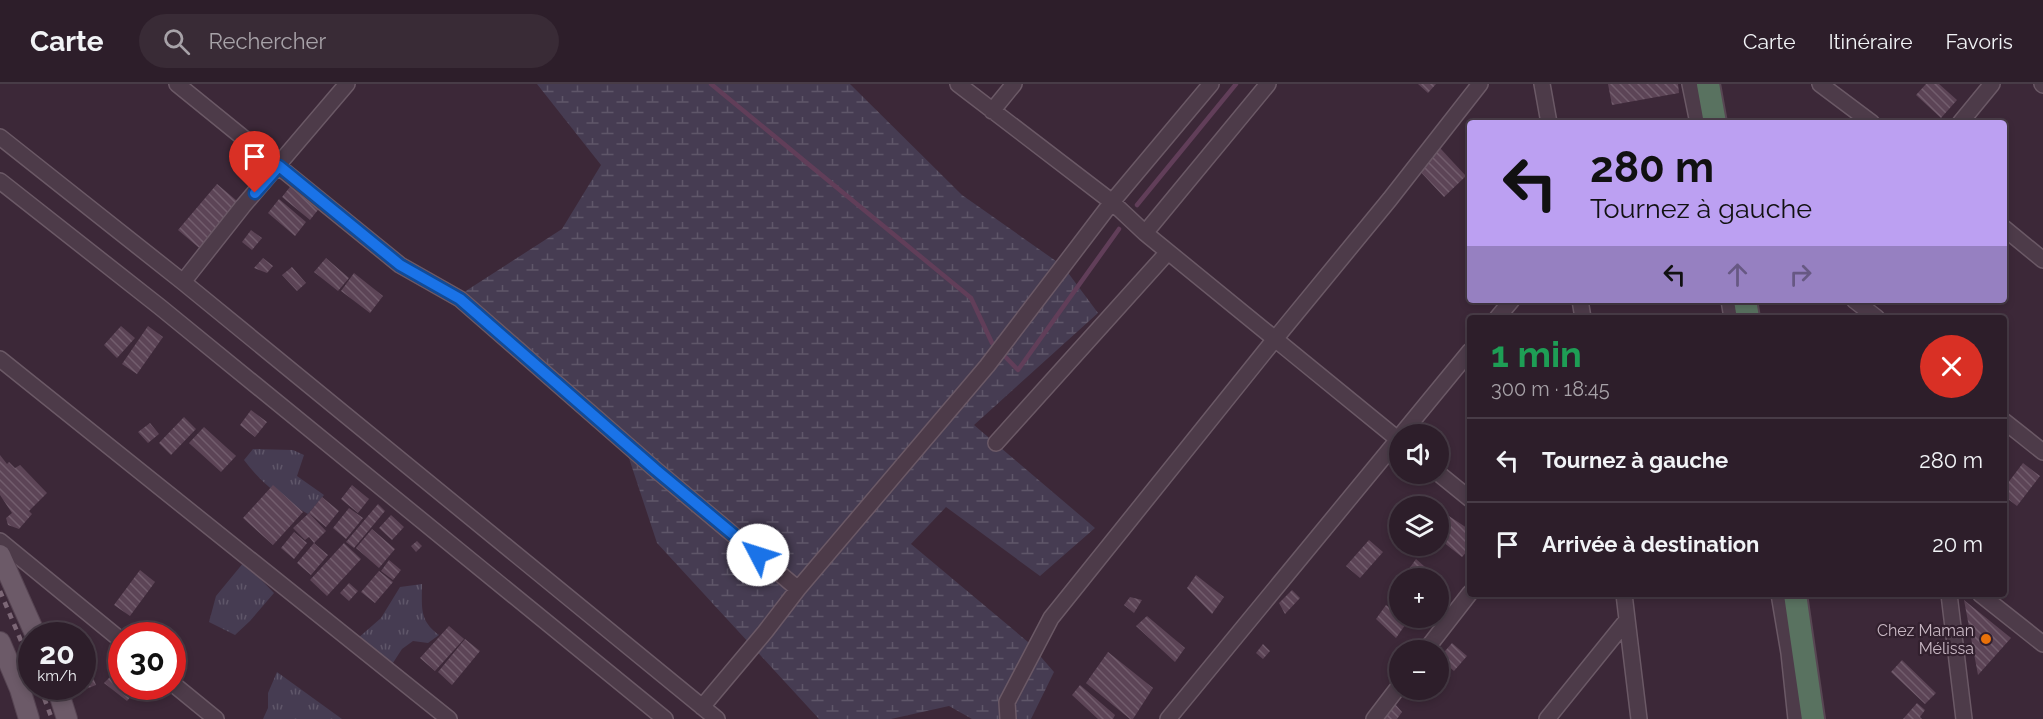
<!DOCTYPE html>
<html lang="fr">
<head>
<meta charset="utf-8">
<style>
  :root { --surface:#2d1e2a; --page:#392b36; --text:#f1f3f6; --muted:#a7a2a8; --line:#483c47 }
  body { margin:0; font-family:Raleway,sans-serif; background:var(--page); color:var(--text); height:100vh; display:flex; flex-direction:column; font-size:22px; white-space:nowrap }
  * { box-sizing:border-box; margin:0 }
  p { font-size:20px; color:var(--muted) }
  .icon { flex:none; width:33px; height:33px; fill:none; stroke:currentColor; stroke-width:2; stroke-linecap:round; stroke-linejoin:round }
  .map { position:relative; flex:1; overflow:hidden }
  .side { position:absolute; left:1467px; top:231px; width:540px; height:282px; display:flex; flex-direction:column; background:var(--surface); border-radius:6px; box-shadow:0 3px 9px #0003,0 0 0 2px var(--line) }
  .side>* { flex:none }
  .top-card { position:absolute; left:1467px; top:36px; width:540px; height:183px; border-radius:6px; box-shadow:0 3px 9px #0003,0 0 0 2px var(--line); background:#bca0f2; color:#111; overflow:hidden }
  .buttons { position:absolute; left:1389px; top:340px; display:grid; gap:12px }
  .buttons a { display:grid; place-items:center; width:60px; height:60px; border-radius:50%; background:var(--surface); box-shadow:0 3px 9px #0003,0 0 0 2px var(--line); font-size:30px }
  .speed { position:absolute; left:18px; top:538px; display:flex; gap:12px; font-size:30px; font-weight:700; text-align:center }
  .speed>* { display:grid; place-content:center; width:78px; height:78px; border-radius:50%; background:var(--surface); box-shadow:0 3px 9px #0003,0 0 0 2px var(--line); line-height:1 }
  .speed small { font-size:15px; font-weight:400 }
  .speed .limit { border:9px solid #d22; background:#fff; color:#111 }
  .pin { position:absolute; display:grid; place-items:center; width:51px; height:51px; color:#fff; margin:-62px -26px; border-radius:50% 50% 50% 0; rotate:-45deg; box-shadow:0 0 6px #0007 }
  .pin .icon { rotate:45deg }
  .me { position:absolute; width:66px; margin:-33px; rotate:310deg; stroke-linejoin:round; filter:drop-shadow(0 0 4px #0008) }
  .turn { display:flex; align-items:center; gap:21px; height:126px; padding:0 24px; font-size:27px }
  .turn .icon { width:78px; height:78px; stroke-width:2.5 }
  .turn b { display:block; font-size:42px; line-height:51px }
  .lanes { display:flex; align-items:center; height:57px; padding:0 24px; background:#0003; justify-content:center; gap:30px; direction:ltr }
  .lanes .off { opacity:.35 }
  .round { display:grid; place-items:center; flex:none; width:63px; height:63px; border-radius:32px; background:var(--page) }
  .overview { display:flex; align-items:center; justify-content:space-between; height:102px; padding:0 24px }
  h1 { font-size:36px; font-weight:700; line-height:45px; color:#1e9e55 }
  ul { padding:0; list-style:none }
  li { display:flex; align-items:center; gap:18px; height:84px; padding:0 24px; border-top:2px solid var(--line) }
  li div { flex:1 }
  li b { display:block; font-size:22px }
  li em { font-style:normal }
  header { display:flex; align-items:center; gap:36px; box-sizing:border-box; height:84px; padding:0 30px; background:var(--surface); border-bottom:2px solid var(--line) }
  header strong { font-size:28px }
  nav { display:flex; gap:33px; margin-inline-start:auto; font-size:21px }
  .search { width:420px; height:54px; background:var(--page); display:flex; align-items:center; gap:15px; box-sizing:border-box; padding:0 21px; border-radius:33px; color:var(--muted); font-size:22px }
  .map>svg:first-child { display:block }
  .grass { fill:url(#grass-tufts) }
  .wetland { fill:url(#wetland-marsh) }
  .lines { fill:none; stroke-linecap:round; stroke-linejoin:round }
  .stream { stroke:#613e59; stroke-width:4.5 }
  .building { fill:url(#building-back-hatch) }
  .minor-casing { stroke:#6b5966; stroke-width:18 }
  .major-casing { stroke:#564452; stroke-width:22 }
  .highway-casing { stroke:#584653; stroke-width:26 }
  .minor { stroke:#4d3b49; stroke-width:15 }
  .major { stroke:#6c5a68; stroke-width:20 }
  .highway { stroke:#597260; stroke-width:22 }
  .rail { stroke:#7c6776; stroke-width:4.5; stroke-dasharray:6 6; stroke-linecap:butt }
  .route-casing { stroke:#114b97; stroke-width:15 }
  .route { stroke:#1a73e8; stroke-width:10 }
  .food-dot { fill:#e8710a; stroke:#32202e; stroke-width:2 }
  .labels { text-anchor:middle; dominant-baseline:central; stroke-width:4.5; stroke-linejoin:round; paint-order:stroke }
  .poi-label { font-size:16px; fill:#c8b7c3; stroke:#32202e; text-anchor:end }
</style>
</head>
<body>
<header>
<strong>Carte</strong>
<div class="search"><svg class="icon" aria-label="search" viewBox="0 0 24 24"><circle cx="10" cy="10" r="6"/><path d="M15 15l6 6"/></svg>Rechercher</div>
<nav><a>Carte</a><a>Itinéraire</a><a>Favoris</a></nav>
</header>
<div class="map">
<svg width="2043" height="635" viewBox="0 0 2043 635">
  <defs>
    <pattern id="grass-tufts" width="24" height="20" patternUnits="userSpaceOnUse" patternTransform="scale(1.5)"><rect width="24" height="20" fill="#463c52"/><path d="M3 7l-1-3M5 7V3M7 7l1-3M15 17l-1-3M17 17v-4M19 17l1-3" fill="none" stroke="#5f5669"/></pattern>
    <pattern id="wetland-marsh" width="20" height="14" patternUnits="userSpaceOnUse" patternTransform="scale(1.5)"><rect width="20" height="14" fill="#463c52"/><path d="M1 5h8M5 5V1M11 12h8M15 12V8" fill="none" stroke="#5f5669"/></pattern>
    <pattern id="building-back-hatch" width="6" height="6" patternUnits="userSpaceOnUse" patternTransform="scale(1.5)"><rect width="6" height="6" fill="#5c4456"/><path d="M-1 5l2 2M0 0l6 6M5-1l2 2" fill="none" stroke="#725d6d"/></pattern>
  </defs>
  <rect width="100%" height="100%" fill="#3c2838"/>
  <!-- grass -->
  <path class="grass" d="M253,365L293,366L304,371L297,392L324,411L308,430C284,417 260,398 244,376Z
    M244,478L274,509L250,537L235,551L209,538L216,512Z
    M422,500C422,524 419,536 439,551L428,559L413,557L402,565L389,585L357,555L381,534L400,503Z
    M277,588L342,635H263L268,624V609Z"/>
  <!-- wetland -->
  <path class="wetland" d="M537,0H850L962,111L1063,182L1098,229L974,341L1095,444L1040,492L946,423L911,460L1028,558L1054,588L1031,635H972L949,622L891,635H819L657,459L619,344L458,212L562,145L601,81Z"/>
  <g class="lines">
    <!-- stream -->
    <path class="stream" d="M711,0L971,214L992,259L1018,286L1119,145
      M1137,121L1236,0"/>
  </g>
  <!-- building -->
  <path class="building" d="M1418,0H1436L1428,9Z
    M1608,0H1678L1679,9L1612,21Z
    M1926,0H1939L1957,16L1941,34L1916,11Z
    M1439,63L1466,92L1444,113L1417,84Z
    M293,99L321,122L310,136L282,113Z
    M217,100L243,122L204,168L178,146Z
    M279,115L306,138L295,152L268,129Z
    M251,146L262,154L252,166L242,158Z
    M263,174L273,182L267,189L254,184Z
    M326,174L349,194L338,207L314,188Z
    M292,183L306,199L297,207L282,191Z
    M354,189L383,212L370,229L341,207Z
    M121,242L135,254L117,274L104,261Z
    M148,242L163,253L137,290L122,280Z
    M251,326L267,338L255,353L240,341Z
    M184,333L196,345L171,371L159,359Z
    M150,339L159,350L148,359L138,348Z
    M204,343L236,372L221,388L189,359Z
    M0,371L7,380L9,378L15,384L20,381L47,409L29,427L32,430L19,445L8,441L6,434L12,429L0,411Z
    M2023,379L2040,392L2017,422L2004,412V404Z
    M273,401L303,428L273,461L243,434Z
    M352,401L369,415L358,429L341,415Z
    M322,413L339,427L326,443L309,429Z
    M378,420L385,427L354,464L346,458Z
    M349,424L363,434L346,455L333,444Z
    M309,429L326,447L314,459L309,453L305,456L293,444Z
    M391,431L404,443L392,456L379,444Z
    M1449,432L1470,446V464L1462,473L1438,454V444Z
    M372,445L395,465L379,484L356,464Z
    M294,448L307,459L294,475L281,464Z
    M1369,456L1383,468L1360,494L1346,482Z
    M417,457L422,462L416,468L411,462Z
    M314,459L328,471L311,491L297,479Z
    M344,459L361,475L327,512L310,496Z
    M1416,475L1442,498L1438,502V495H1408L1404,492Z
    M389,476L401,486L393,496L381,487Z
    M140,486L155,498L130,532L114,521Z
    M379,487L393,498L375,519L361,508Z
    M1196,491L1224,513L1212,530L1187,504Z
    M349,499L358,507L349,517L340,509Z
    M1398,504L1400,505V522L1390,515Z
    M1292,506L1300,514L1285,530L1279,519Z
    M1130,513L1142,516L1134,529L1124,521Z
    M1964,516L2011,554L1978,591Z
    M1386,521L1400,531V534L1408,537L1396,554L1376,535Z
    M1147,532L1185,564L1175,578L1136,542Z
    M449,542L464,555L435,587L420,574Z
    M82,554L93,565L84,575L82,574Z
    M465,555L480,567L452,601L438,588Z
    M1452,559L1467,572L1454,587L1439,574Z
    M1263,560L1270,567L1263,575L1256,569Z
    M1108,568L1153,604L1133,635H1130L1086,599Z
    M1902,576L1936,609L1925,620L1891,588Z
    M122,581V603H139L127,617L104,599Z
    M89,583L96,601L76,609L73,603H82V586Z
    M1080,601L1115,631L1113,635H1098L1072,611Z
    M1917,619L1925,626L1920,633L1922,635H1903Z
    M1395,620L1402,628L1397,635H1383Z"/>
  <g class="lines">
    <!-- minor casing -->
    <g class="minor-casing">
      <path id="minor" d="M177,0L400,181L460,215L656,386L798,505L765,548L702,623
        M958,0L1112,118L1145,149L1400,357
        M1542,0L1549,39
        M1690,0L1698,39
        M1820,0L1872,39
        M2042,0L2043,1
        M992,27L1014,0
        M1960,39L1992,0
        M0,53L183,198L717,635
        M0,97L160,223L665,635
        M2004,144L2043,176
        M1145,149L1268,0
        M183,198L243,122L347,0
        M1580,216L1583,234
        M1729,216L1732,234
        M1854,216L1877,234
        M1497,234L1512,216
        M0,275L449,635
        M2004,337L2043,368
        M1401,351L1470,267
        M996,359L1168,168
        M1438,389L1470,415
        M0,457L122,557
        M798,505L987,282L1112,118L1211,0
        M1624,510L1639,635
        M1779,510L1789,569L1796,635
        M1949,510L1964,635
        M1980,510L2043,560
        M1425,567L1470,509
        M172,599L216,635
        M1008,635L1007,618L1051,534L1275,255L1390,115L1480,0
        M1168,635L1400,353
        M1374,635L1400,601
        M1547,635L1627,536"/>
    </g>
    <!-- major casing -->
    <g class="major-casing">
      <path id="major" d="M0,471L36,552
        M0,558L20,605L29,635
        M57,603L67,635"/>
    </g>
    <!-- highway casing -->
    <g class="highway-casing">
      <path id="highway" d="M1708,0L1715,39
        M1745,216L1748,234
        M1795,510L1813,635"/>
    </g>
    <!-- minor -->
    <use href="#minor" class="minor"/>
    <!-- major -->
    <use href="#major" class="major"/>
    <!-- highway -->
    <use href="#highway" class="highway"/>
    <!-- rail -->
    <path class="rail" d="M0,507L32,583
      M40,603L52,635"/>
  </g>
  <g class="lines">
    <!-- route casing -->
    <g class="route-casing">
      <path id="route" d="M255,109L279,82L400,181L460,215L656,386L758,471"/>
    </g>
    <!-- route -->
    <use href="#route" class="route"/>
  </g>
  <!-- markers -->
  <circle class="food-dot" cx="1986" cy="555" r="6"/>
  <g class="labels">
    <!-- poi labels -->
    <g class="poi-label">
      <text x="1974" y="546">Chez Maman<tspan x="1974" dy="18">Mélissa</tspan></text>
    </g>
  </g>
</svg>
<div class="buttons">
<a><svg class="icon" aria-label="sound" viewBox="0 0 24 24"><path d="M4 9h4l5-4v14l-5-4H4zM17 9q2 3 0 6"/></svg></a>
<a><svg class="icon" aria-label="layers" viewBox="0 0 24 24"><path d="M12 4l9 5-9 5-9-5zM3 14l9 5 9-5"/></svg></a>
<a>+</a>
<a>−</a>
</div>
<div class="speed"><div>20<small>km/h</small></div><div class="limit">30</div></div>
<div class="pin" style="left:255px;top:109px;background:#d93025"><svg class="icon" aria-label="arrive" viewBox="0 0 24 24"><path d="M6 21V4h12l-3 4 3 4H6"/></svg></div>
<svg class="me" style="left:758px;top:471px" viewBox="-20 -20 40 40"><circle r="19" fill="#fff"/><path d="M0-13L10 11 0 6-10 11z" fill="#1a73e8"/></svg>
<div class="top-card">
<div class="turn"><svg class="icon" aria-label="left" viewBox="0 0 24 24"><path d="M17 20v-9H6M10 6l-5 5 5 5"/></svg><div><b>280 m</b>Tournez à gauche</div></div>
<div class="lanes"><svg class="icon" aria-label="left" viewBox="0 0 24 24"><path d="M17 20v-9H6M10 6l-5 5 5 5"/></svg><svg class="icon off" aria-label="ahead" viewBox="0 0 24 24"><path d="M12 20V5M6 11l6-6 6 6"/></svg><svg class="icon off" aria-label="right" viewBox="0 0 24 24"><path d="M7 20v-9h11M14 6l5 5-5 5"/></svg></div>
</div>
<section class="side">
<div class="overview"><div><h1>1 min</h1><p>300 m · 18:45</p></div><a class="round" style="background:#d93025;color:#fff"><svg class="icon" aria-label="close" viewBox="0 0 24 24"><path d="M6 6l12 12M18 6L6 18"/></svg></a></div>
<ul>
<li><svg class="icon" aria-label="left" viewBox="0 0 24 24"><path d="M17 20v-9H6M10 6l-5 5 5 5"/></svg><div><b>Tournez à gauche</b></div><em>280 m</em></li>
<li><svg class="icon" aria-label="arrive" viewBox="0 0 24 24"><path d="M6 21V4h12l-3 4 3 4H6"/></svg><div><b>Arrivée à destination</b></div><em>20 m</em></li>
</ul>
</section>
</div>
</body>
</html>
